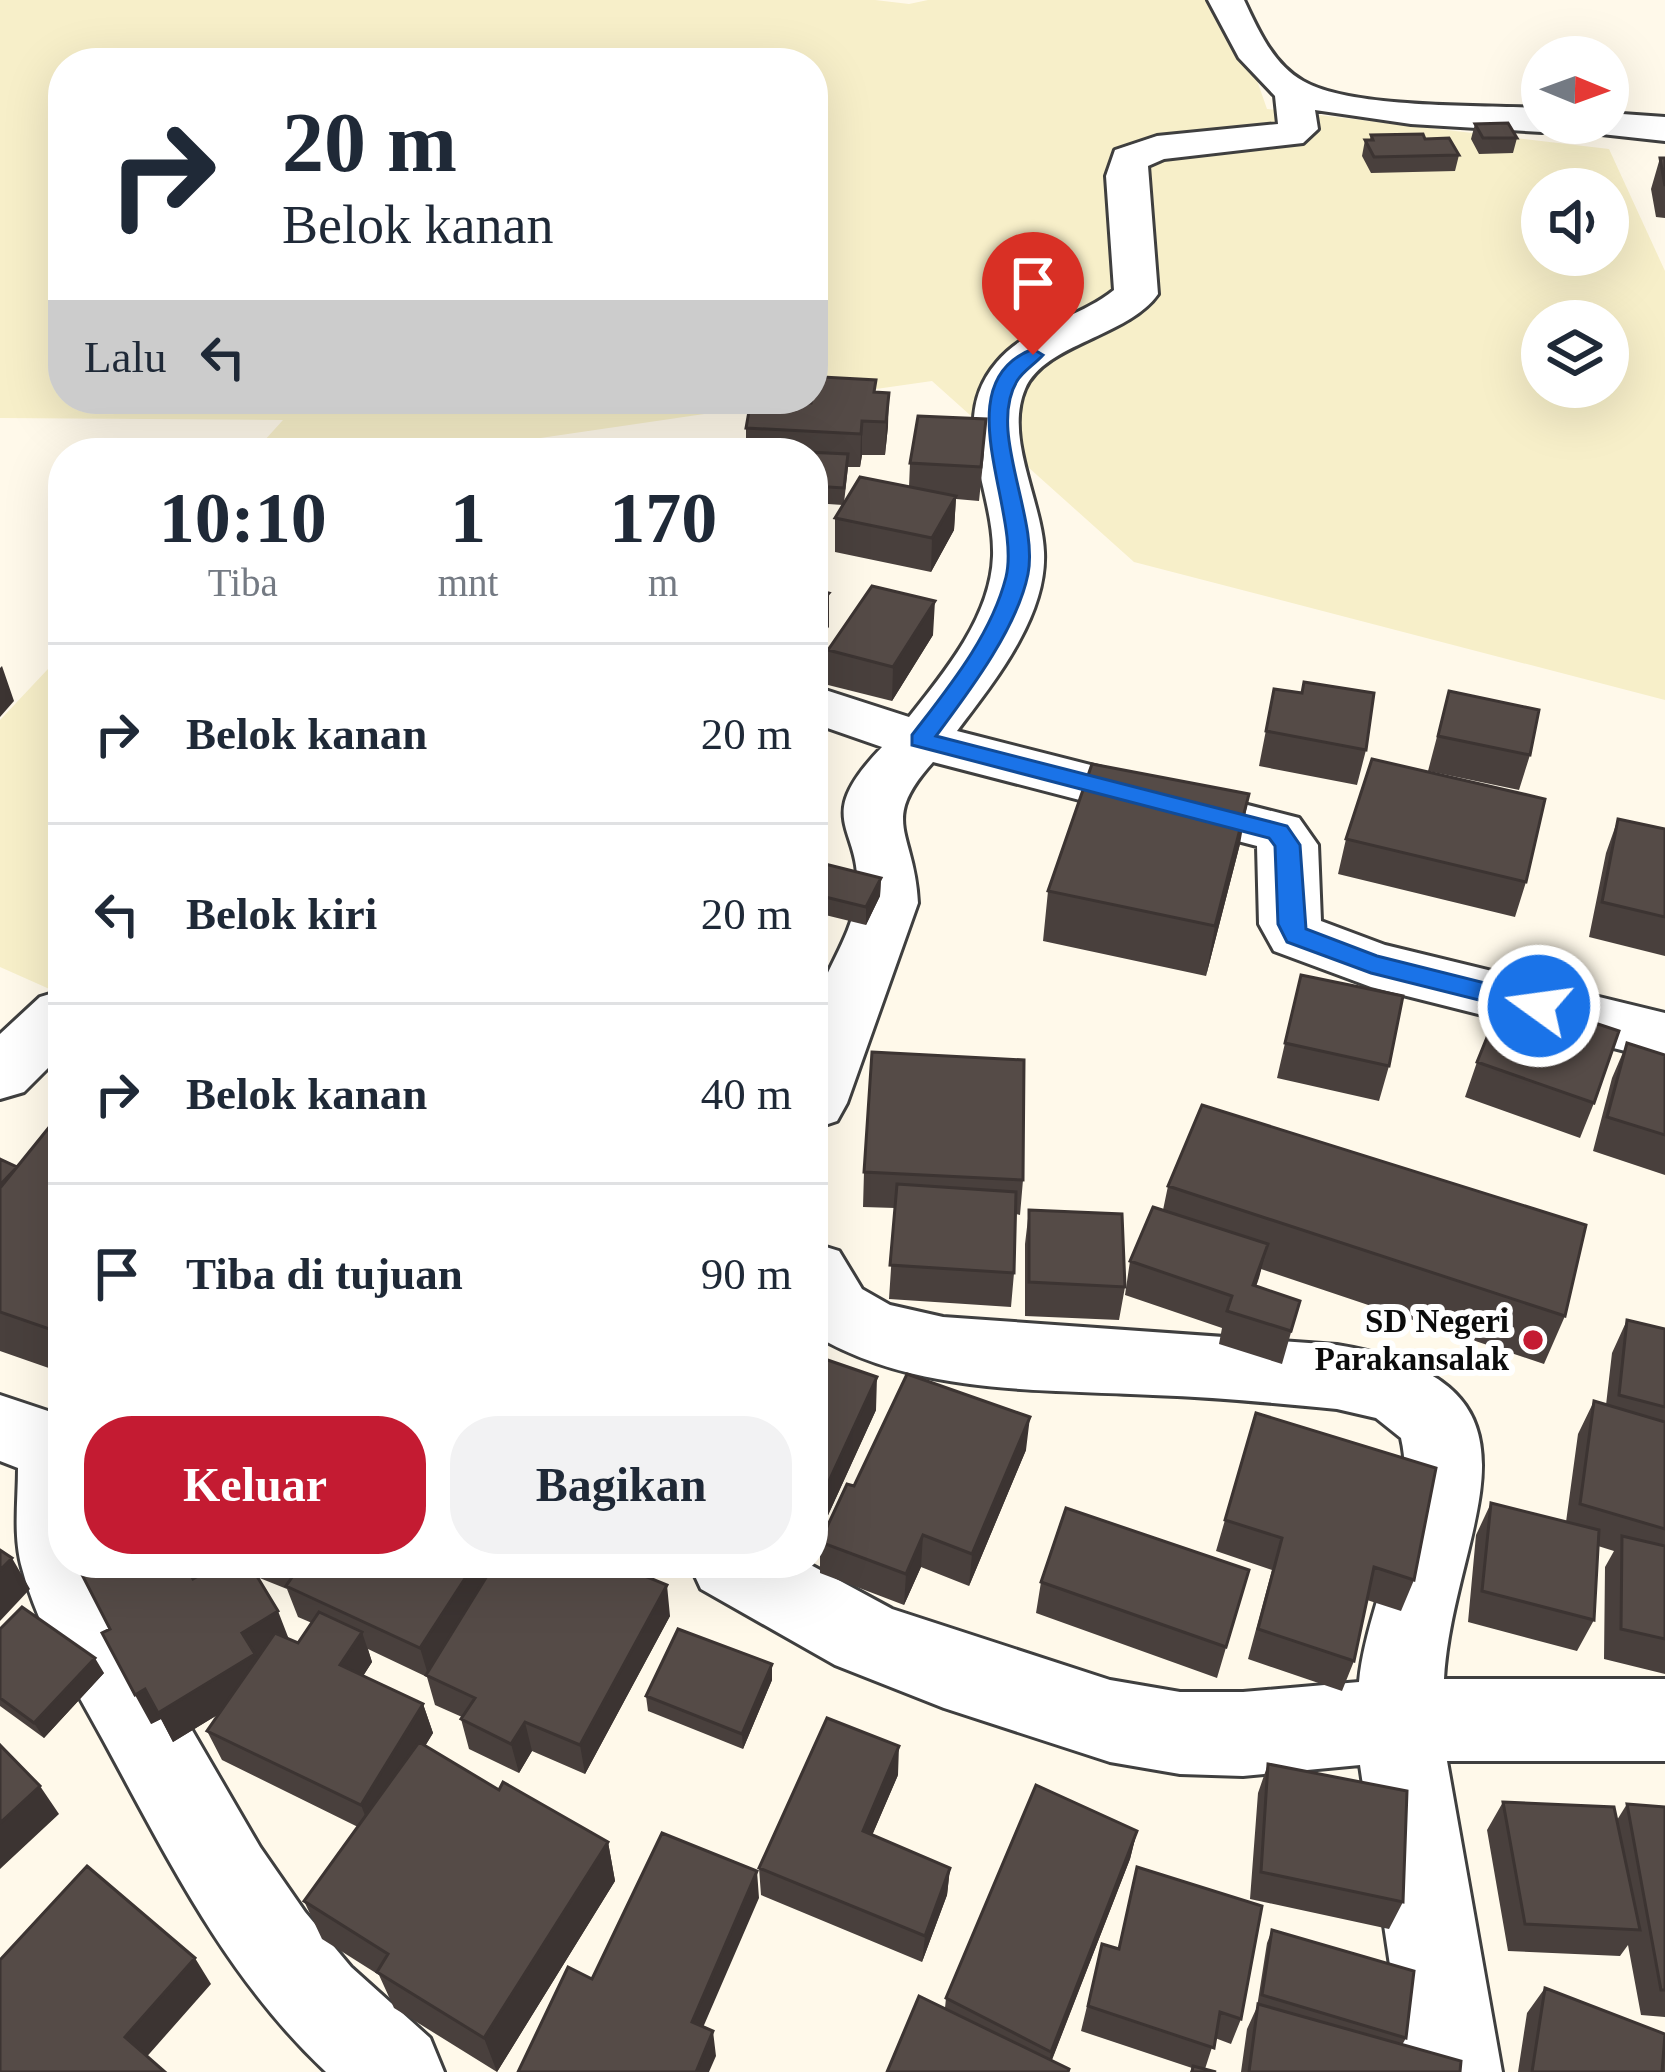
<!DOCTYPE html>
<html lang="id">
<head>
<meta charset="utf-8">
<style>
  :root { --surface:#fff; --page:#f2f2f3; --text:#1f2937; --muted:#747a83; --line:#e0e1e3; --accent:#c41b32 }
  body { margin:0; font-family:"Times New Roman",serif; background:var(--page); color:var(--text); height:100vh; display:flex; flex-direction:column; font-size:45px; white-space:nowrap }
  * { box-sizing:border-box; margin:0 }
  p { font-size:39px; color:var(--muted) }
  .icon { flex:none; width:66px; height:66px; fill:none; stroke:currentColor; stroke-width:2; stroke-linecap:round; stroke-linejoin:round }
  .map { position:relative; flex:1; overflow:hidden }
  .side { position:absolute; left:48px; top:438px; width:780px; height:1140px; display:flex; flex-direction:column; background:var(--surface); border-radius:48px; box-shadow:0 12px 48px #0002 }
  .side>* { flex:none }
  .guide { position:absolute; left:48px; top:48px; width:780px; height:366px; border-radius:48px; box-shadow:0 12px 48px #0002; background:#fff; color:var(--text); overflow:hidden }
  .needle { width:78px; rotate:91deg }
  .tools { position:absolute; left:1521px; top:36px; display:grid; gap:24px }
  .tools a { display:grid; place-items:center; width:108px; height:108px; border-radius:50%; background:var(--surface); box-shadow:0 12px 48px #0002; font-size:60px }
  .pin { position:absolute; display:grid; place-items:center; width:102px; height:102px; color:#fff; margin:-123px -51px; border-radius:50% 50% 50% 0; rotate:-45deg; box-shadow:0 0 12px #0007 }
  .pin .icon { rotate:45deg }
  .me { position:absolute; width:132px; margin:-66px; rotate:284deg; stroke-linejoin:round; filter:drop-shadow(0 0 9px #0008) }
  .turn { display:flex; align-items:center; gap:42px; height:252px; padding:0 36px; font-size:54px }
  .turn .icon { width:156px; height:156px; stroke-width:2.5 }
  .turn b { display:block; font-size:84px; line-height:102px }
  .then { display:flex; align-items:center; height:114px; padding:0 36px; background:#0003; gap:24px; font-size:45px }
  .eta { display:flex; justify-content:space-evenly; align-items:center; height:204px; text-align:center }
  .eta b { font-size:72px; font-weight:600; line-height:84px }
  .button { display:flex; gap:24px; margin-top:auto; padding:24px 36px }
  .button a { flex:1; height:138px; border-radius:48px; background:var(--accent); color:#fff; font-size:48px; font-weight:600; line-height:138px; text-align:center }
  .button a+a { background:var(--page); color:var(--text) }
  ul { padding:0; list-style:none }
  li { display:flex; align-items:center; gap:36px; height:180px; padding:0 36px; border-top:3px solid var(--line) }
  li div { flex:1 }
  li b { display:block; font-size:45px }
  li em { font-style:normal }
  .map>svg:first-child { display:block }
  .farmland { fill:#f7efc9; fill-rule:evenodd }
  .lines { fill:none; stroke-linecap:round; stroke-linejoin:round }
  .minor-casing { stroke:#3f3f3f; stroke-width:6 }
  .minor { fill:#fff; fill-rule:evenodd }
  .wall { fill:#49403d; fill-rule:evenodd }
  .shaded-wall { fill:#3c3432 }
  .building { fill:#554b47; stroke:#3c3432; stroke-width:3 }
  .route { fill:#1a73e8; stroke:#114b97; stroke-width:3 }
  .poi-dot { fill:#c41b32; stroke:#fff; stroke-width:4.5 }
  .labels { text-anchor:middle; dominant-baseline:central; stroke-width:12; stroke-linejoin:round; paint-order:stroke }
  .poi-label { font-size:33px; font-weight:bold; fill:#0c0c0c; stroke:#fff; text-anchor:end }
</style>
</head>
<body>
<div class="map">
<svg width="1665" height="2072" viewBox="0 0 1665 2072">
  <rect width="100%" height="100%" fill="#fff9ea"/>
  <!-- farmland -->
  <path class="farmland" d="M0,0H875L909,4L928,0H1229L1267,109L1609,149L1665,271V700L1134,562L932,381L813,398V63H63V399H806L486,446L478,453H253L283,420L0,418ZM1542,189H1608V255H1542ZM1542,321H1608V387H1542Z
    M63,653V995L0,967V720Z"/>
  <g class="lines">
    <!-- minor casing -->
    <g class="minor-casing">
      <path id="minor" d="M1208,0H1244C1258,30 1273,64 1303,81C1351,109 1483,105 1542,108V123H1559L1542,132L1411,124L1315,110L1318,129L1303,143L1164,159L1148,166L1158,294C1128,337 1045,343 1025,389C1004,438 1042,501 1044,552C1047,617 994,682 957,731L1299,818L1318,845L1321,921L1385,945L1665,1013V1061L1371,987L1274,951L1259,924L1257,846L933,762C878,823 915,831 918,903L847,1103L837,1121L813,1129C813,1093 807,1051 813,1016C820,976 850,941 856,901C867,825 807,825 882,747L813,723V686L909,717C945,672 991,616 993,556C995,489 946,421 997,362C1027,326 1078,319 1114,290L1106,176L1115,150L1157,136L1278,124L1275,96L1239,58Z
        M1608,113L1665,117V141L1574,131L1568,123H1608Z
        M63,990V1053L24,1092L0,1099V1034L40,997Z
        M813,1243L839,1251L862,1289L890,1305L943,1317L1337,1345C1572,1384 1453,1526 1444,1679H1665V1761H1447L1502,2072H1406L1360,1765L1243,1776L1180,1774L1110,1762L944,1708L835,1665L701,1589L689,1563H807L892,1609L1110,1680L1180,1692H1243L1359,1682C1366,1605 1419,1513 1401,1438L1376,1418L1337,1409C1276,1403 1214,1397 1153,1395C1039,1389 914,1395 813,1334Z
        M0,1395L63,1416V1563H102L118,1603L260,1847L305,1912L351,1967L430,2038L444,2072H326C228,1980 171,1865 108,1749C77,1691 39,1632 22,1568C13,1536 18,1501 18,1468L0,1461Z"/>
    </g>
    <!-- minor -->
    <use href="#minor" class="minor"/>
  </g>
  <!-- wall -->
  <path class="wall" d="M1475,124L1517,138L1513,153L1479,154L1471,139Z
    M1371,135L1425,139L1459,155L1455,171L1371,173L1362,156L1365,140H1370Z
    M1660,158H1665V218L1656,217L1651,189Z
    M875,392L888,426L885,455H862L860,467H848L844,503L909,487L910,463L984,453L979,501L956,499L954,530L931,572L835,552V518L843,505L813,503V453H746V428L811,403Z
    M933,635L892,701L828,685V650Z
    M1274,689L1366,750L1357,785L1259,766Z
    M1449,691L1530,755L1519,790L1428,771Z
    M1618,819L1665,829V956L1589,937L1606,853Z
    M1346,839L1526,882L1515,917L1338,874Z
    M1240,844L1206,976L1043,941L1048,891Z
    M813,861L881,878L880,896L866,925L813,912Z
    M1285,1043L1389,1066L1379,1101L1277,1078Z
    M1627,1043L1665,1055V1175L1593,1151L1612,1078Z
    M1477,1062L1594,1103L1580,1138L1465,1097Z
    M63,1110V1373L0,1351V1159L17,1167Z
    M864,1172L1023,1180L1020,1215L1016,1214L1014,1273L1011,1307L889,1299L895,1208L863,1207Z
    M1168,1186L1565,1316L1544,1364L1261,1269L1256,1286L1300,1301L1282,1364L1219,1344L1222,1328L1125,1295L1130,1261L1163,1210Z
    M1029,1210L1125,1287L1119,1320L1025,1316V1244Z
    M1627,1320L1665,1329V1674L1604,1659L1605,1567L1614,1551L1598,1546L1594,1620L1577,1651L1468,1622L1476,1535L1491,1503L1566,1522L1578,1434L1594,1401L1606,1405L1612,1353Z
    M813,1355L876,1410L824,1524L813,1520Z
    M1256,1413L1414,1580L1401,1611L1367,1600L1354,1661L1342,1691L1248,1659L1272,1570L1216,1551Z
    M1026,1450L969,1586L921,1567L904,1605L820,1573V1542L854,1486Z
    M220,1563H613L670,1616L585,1774L532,1751L519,1773L469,1749L461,1719L462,1717L435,1705L427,1677L368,1649L372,1662L363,1676L423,1704L433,1733L425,1746L499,1790L608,1842L615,1881L497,2072L394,2008L379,1975L322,1939L304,1901L358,1827L222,1760L207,1731L219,1714L173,1742L161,1719L151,1724ZM257,1577L287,1589L298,1617L312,1623L298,1643L289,1640Z
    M1249,1570L1217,1678L1036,1613L1041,1582Z
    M0,1629L104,1673L44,1738L0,1706Z
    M772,1664V1680L743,1749L648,1711L646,1696Z
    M1268,1764L1403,1902L1389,1929L1250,1899L1258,1793Z
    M898,1775L872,1835L950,1868L947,1895L922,1962L761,1895L759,1868Z
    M1503,1802L1617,1820L1627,1804L1665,1807V2017L1641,2015L1628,1945L1620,1956L1508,1951L1487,1830Z
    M1137,1831L1130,1859L1052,2060L945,2008L946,1998Z
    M1137,1867L1241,2019L1231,2044L1215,2038L1205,2069L1216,2072H1190L1192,2068L1081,2031L1102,1944L1118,1949Z
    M1272,1930L1406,2038L1402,2045L1460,2072H1241L1247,2029L1257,2007L1267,1943Z
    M1545,1988L1665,2034V2072H1518L1527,2013Z"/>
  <!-- shaded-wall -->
  <path class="shaded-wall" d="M889,393L888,426L885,455L886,422Z
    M862,421V455L860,467L861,434Z
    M956,496L954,530L931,572L932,538Z
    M829,593V627L813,647V612Z
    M935,601L933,635L892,701L893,667Z
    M2,666L14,701L0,717V668Z
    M1249,794L1240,844L1206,976L1215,926Z
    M881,878L880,896L866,925V907Z
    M1268,1244L1259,1278L1245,1319L1253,1285Z
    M877,1377L876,1410L824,1524V1492Z
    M1030,1417L1026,1450L969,1586L972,1554Z
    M923,1535L921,1567L904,1605L906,1574Z
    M12,1558L30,1589L0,1621V1570Z
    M475,1563H503L429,1678L420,1648Z
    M667,1585L670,1616L585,1774L580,1745Z
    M278,1611L290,1642L268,1684L173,1742L161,1719L151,1724L135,1695Z
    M362,1632L372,1662L351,1695L340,1665Z
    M95,1658L104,1673L44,1738L34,1723Z
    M772,1664V1680L743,1749L742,1734Z
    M423,1704L433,1733L372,1834L361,1805Z
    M525,1722L532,1751L519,1773L511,1744Z
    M899,1746L898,1775L862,1859L863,1831Z
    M40,1786L59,1814L0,1869V1823Z
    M1137,1831L1130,1859L1047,2072L1051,2052Z
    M608,1842L615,1881L497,2072L484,2038Z
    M950,1868L947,1895L922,1962L925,1936Z
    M757,1871L759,1898L695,2046L692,2022Z
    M195,1958L211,1984L143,2061L125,2037Z
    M713,2031L716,2056L709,2072H696Z"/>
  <!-- building -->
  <path class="building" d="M1508,123L1517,138H1483L1475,124Z
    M1423,134L1425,139L1449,138L1459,155L1374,157L1365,140H1373L1371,135Z
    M1660,158H1665V186Z
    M822,377L876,380L874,392L889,393L886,422L862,421L861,434L746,428L751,400L811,403L813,390H820Z
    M918,416L986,419L981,467L910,463Z
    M760,450L848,454L844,488L813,486V453H760Z
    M860,477L956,496L932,538L835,518Z
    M872,586L935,601L893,667L828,650Z
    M813,589L829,593L813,612Z
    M1304,682L1374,693L1366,750L1266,731L1274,689L1302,693Z
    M1449,691L1539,710L1530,755L1438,736Z
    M1372,759L1545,799L1526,882L1346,839Z
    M1092,764L1249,794L1215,926L1048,891Z
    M1618,819L1665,829V917L1602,902Z
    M813,861L881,878L866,907L813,894Z
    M1301,975L1403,996L1389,1066L1285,1043Z
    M1505,993L1619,1031L1594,1103L1477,1062Z
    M1627,1043L1665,1055V1135L1607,1117Z
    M872,1052L1024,1060L1023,1180L864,1172Z
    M1202,1105L1586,1225L1565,1316L1168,1186Z
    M63,1110V1324L58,1332L0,1312V1188Z
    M0,1159L17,1167L0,1185Z
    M897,1184L1016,1192L1014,1273L890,1265Z
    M1153,1207L1268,1244L1253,1285L1300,1301L1291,1331L1227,1311L1232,1296L1130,1261Z
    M1029,1210L1122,1214L1125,1287L1029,1282Z
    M1627,1320L1665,1329V1407L1619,1395Z
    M813,1355L877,1377L824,1492L813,1488Z
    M907,1374L1030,1417L972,1554L923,1535L906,1574L820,1542L847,1484L854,1486Z
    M1594,1401L1665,1422V1529L1580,1504Z
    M1256,1413L1436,1468L1414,1580L1374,1567L1354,1661L1258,1629L1282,1538L1225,1520Z
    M1491,1503L1599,1530L1594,1620L1482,1591Z
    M1066,1508L1249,1570L1226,1647L1041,1582Z
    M1622,1536L1665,1546V1639L1621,1629Z
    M0,1550L12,1558L0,1570Z
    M76,1563H184L193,1579L220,1563H249L278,1611L242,1633L255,1654L158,1713L145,1689L135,1695L102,1633L110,1629Z
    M302,1563H475L420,1648L286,1586Z
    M495,1563H613L667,1585L580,1745L525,1722L511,1744L461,1719L475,1698L426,1675Z
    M22,1607L95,1658L34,1723L0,1698V1629Z
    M319,1612L362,1632L340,1665L423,1704L361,1805L207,1731L275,1633L298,1643Z
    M678,1629L772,1664L742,1734L646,1696Z
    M827,1718L899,1746L863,1831L950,1868L925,1936L759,1868Z
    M419,1742L499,1790L503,1782L608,1842L484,2038L377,1972L388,1954L304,1901Z
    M0,1745L40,1786L0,1823Z
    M1268,1764L1407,1791L1403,1902L1261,1872Z
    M1036,1785L1137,1831L1051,2052L946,1998Z
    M1503,1802L1614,1807L1640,1930L1525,1924Z
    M1627,1804L1665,1807V1990H1661Z
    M662,1833L757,1871L692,2022L713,2031L696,2072H518L568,1967L592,1979Z
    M87,1866L195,1958L125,2037L165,2072H0V1960Z
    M1137,1867L1262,1906L1241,2019L1220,2012L1214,2048L1088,2006L1102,1944L1119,1949Z
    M1272,1930L1414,1971L1406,2038L1262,1995Z
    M1545,1988L1665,2034L1662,2072H1532Z
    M919,1996L1069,2069L1068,2072H887Z
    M1258,2004L1461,2061L1460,2072H1249Z
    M1193,2066L1216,2072H1192Z"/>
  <!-- route -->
  <path class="route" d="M1033,349L1043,355C1035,364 1023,371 1017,381C987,431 1039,517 1028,574C1017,629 968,693 936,736L1287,826L1300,845L1306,929L1377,956L1549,999L1552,1006L1549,1012L1539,1015L1371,973L1287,942L1278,924L1275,846L1269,838L912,745V735C948,688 991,636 1006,577C1022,511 943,383 1033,349Z"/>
  <!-- markers -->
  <circle class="poi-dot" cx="1533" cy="1340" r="12"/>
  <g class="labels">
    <!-- poi labels -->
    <g class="poi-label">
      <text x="1509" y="1321">SD Negeri<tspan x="1509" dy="38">Parakansalak</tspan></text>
    </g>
  </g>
</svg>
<div class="tools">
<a><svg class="needle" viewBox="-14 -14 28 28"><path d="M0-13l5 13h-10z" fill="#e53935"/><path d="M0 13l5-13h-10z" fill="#747a83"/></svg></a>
<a><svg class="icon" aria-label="sound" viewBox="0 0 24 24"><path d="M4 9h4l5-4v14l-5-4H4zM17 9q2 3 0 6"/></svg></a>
<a><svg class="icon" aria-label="layers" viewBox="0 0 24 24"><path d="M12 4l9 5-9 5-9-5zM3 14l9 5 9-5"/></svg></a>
</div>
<div class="pin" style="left:1033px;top:355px;background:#d93025"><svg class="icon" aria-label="arrive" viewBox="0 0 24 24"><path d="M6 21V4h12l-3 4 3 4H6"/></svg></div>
<svg class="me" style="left:1539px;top:1006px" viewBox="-20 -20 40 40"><circle r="17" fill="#1a73e8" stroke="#fff" stroke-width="3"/><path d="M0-11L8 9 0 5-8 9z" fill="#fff"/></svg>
<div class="guide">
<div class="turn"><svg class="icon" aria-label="right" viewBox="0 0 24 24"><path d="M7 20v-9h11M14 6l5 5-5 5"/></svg><div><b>20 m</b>Belok kanan</div></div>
<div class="then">Lalu<svg class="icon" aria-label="left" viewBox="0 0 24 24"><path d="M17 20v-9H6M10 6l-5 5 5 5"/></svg></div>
</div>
<section class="side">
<div class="eta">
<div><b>10:10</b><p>Tiba</p></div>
<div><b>1</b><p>mnt</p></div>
<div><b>170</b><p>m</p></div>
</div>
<ul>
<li><svg class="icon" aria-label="right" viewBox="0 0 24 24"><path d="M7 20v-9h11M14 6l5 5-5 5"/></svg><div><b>Belok kanan</b></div><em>20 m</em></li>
<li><svg class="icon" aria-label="left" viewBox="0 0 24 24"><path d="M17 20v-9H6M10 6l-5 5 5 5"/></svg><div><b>Belok kiri</b></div><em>20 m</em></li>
<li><svg class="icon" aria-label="right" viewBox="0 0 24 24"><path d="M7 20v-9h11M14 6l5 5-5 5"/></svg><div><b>Belok kanan</b></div><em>40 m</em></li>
<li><svg class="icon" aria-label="arrive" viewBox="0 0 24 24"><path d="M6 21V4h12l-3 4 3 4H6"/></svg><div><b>Tiba di tujuan</b></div><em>90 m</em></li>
</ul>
<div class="button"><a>Keluar</a><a>Bagikan</a></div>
</section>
</div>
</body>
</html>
